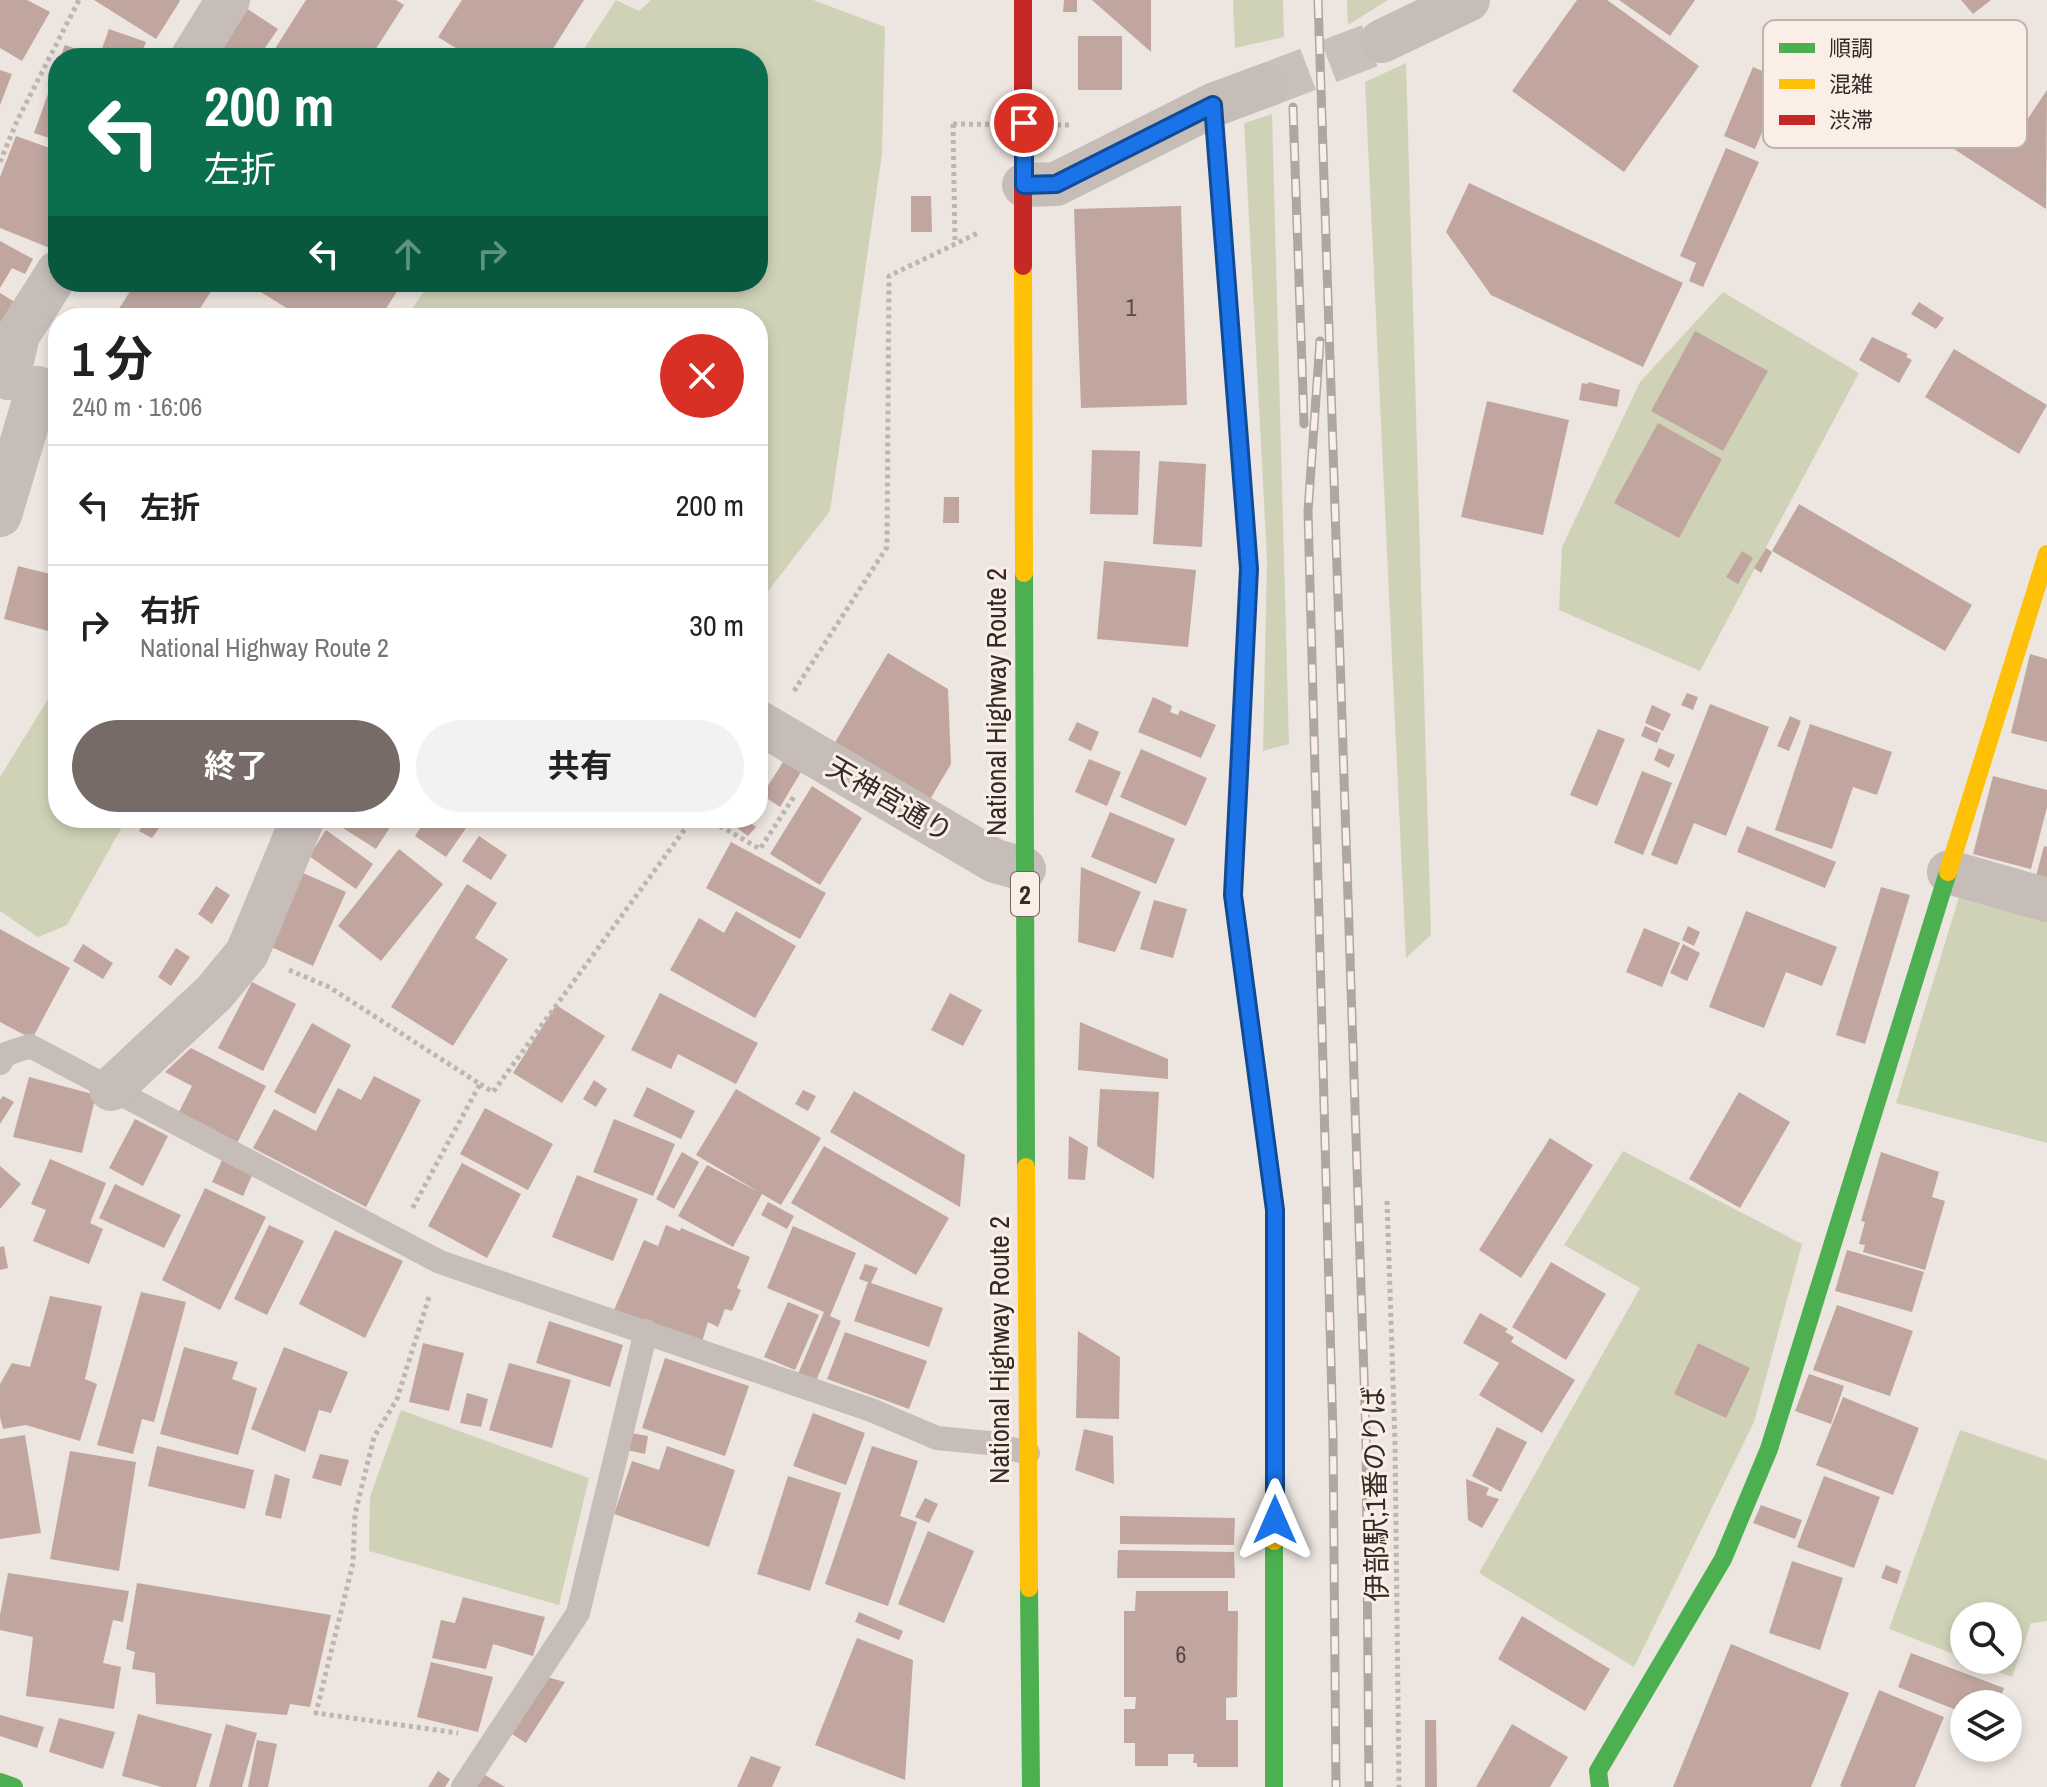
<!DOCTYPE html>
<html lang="ja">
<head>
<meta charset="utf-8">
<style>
  :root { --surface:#fff; --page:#f2f2f2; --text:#222; --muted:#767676; --line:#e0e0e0; --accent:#766b67 }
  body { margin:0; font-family:"Archivo Narrow","Noto Sans JP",sans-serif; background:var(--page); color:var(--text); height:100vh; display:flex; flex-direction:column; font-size:30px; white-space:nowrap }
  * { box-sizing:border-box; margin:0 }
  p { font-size:26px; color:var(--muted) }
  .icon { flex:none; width:44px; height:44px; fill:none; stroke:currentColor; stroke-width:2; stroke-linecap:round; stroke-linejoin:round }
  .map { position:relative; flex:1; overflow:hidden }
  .details { position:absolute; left:48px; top:308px; width:720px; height:520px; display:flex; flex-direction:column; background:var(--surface); border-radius:32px; box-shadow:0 4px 12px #0003 }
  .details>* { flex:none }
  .hud { position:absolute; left:48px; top:48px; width:720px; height:244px; border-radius:32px; box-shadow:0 4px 12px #0003; background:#0b6e4f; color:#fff; overflow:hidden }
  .tools { position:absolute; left:1950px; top:1602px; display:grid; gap:16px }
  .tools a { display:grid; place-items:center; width:72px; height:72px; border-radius:50%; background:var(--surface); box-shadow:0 4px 12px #0003; font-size:40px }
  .pin { position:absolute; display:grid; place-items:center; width:68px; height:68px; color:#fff; margin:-34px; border:4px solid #fff; border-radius:50%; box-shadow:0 2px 8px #0007 }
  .me { position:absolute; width:88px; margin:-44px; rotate:0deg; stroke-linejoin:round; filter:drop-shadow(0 0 6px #0008) }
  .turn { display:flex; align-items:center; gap:28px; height:168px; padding:0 24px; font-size:36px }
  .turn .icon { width:104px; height:104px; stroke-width:2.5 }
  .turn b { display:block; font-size:56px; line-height:68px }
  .lanes { display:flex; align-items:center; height:76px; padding:0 24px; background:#0003; justify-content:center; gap:40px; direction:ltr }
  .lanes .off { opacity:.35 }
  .round { display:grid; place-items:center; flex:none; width:84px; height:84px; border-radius:42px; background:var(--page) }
  .summary { display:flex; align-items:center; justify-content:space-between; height:136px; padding:0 24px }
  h1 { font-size:48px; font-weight:700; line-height:60px }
  .primary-button { display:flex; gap:16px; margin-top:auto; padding:16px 24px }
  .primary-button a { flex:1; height:92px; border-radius:48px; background:var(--accent); color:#fff; font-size:32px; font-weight:700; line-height:92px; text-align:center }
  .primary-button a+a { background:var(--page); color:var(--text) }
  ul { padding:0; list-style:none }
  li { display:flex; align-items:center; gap:24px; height:120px; padding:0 24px; border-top:2px solid var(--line) }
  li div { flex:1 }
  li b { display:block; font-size:30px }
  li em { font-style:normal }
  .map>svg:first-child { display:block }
  .green { fill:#d0d2b8 }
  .building { fill:#c1a6a0 }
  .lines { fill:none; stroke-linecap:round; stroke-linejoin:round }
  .street-tunnel { stroke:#c8c0ba; stroke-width:44; stroke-dasharray:44 22; stroke-linecap:butt }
  .path { stroke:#beb5b1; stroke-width:5; stroke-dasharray:4 4; stroke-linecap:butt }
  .lane { stroke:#c6bdb8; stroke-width:24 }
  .street { stroke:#c6bdb8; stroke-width:44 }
  .fast { stroke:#4caf50; stroke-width:18 }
  .slow { stroke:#ffc107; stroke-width:18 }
  .jam { stroke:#c62828; stroke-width:18 }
  .rail-casing { stroke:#ada6a2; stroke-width:9 }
  .rail { stroke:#faeee6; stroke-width:6; stroke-dasharray:18; stroke-linecap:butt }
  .path-bridge { stroke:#beb5b1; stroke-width:5; stroke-dasharray:4 4; stroke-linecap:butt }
  .route-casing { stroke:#114b97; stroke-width:20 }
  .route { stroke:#1a73e8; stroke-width:14 }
  .labels { text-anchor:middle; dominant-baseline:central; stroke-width:6; stroke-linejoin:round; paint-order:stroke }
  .number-label { font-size:24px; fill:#594944 }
  .shield { fill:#faeee6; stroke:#716560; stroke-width:2 }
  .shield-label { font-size:26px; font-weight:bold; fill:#362a26 }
  .street-label { font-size:28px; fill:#362a26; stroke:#faeee6 }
  .key { fill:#faeee6; stroke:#bfb3ac; stroke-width:2 }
  .key-label { font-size:22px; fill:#362a26 }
</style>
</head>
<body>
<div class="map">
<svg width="2047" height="1787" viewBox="0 0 2047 1787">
  <rect width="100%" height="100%" fill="#ede5df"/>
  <!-- green -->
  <path class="green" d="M616,0L639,11L651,0H813L885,27L882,154L830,511L758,604V318H406L430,282H758V58H578Z
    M1233,0H1283L1284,37L1235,48Z
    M1347,0H1388L1348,25Z
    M1406,63L1431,935L1406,958L1365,82Z
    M1272,114L1289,744L1263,751L1267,559L1244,123Z
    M1723,292L1859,373L1700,671L1559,610L1562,547L1640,382Z
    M58,683V818H127L67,925L38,937L0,911V777Z
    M1959,897L2047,921V1143L1896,1103Z
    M1623,1151L1802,1244L1754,1422L1634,1667L1479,1573L1640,1288L1564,1245Z
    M401,1410L589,1478L559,1605L369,1551L370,1497Z
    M1960,1430L2047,1460V1621L2031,1623L2012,1677L1969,1660H2008V1616H1964V1658L1889,1629Z"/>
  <!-- building -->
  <path class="building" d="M0,0H27L50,12L22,61L0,48Z
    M94,0H179L180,1L156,39Z
    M306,0H396L404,5L370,58H269Z
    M462,0H584L547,58H453L459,50L438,37Z
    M1064,0H1077V12H1063Z
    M1092,0H1151V52Z
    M1577,0H1607L1699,66L1624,172L1512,91Z
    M1619,0H1695L1670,36Z
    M1961,0H1991L1973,14Z
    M246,8L278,29L258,58H213Z
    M109,29L146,42L140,58H60L65,45L99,57Z
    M1970,34L2006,58L1980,97L2023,126L2047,90L2046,209L1870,94L1902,46L1945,74Z
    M1078,36H1122V90H1078Z
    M58,66V141L34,133Z
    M1753,67L1784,80L1755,149L1724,136Z
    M0,70L12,74L0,105Z
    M16,136L58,151V236L50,248L0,228V177Z
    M1726,148L1759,162L1703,287L1689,281L1696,263L1680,256Z
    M1469,183L1683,283L1643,367L1491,295L1446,232Z
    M911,196H931L932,232H911Z
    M1181,206L1187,405L1081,408L1074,209Z
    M0,241L33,259L25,274L12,268L0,288Z
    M136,282H217L194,318H113Z
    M245,282H403L380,318H282L288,309Z
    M0,293L18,304L0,336Z
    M1919,302L1944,318L1936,329L1911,314Z
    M1695,331L1768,371L1723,451L1651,411Z
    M1872,337L1908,354L1906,357L1912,360L1899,383L1859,360Z
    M1954,349L2047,405L2019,454L1925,397Z
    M1588,382L1620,390L1617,407L1579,400L1582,383L1588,384Z
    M1487,401L1569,420L1543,535L1461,517Z
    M1658,423L1722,459L1679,538L1614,503Z
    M1092,450L1140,451L1138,515L1090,514Z
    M1159,461L1206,464L1202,547L1153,544Z
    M944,497H959V523H943Z
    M1799,504L1972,605L1945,651L1772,551Z
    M1766,548L1772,552L1761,573L1754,568Z
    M1742,551L1753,558L1738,584L1726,577Z
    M1104,561L1196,570L1188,647L1097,639Z
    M18,566L58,576V602L55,601L48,631L4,619Z
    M888,653L948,689L951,764L929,801L834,744Z
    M2030,654L2047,659V742L2011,733Z
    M1687,693L1698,697L1693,710L1681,705Z
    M1153,697L1172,706L1170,712L1178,715L1180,710L1216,725L1201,758L1138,732Z
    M1710,704L1769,727L1726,836L1694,823L1677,865L1651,855Z
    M1652,705L1671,714L1663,731L1645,723Z
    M1790,716L1801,721L1789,751L1777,746Z
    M1077,722L1099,732L1091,751L1068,740Z
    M1810,724L1892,752L1877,795L1853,787L1832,849L1775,830Z
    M1645,726L1661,733L1657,743L1641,736Z
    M1598,729L1625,739L1597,806L1570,795Z
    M1659,748L1675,755L1669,768L1654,760Z
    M1141,749L1207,778L1186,826L1120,797Z
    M1089,759L1121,772L1107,806L1075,792Z
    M783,762L801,772L780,807L762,795Z
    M1642,771L1672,783L1643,855L1614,843Z
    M1993,776L2047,790V807L2031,869L1973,854Z
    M812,786L862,818L820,885L770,854Z
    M1110,812L1175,839L1156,884L1091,857Z
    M147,818H166L152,838L139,831Z
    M327,818H396L376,849Z
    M427,818H473L446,857L415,836Z
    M739,818H744L756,827L748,836L733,825Z
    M1747,826L1836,862L1825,888L1737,852Z
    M326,830L373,864L356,889L309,856Z
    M479,836L507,855L491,880L462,861Z
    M731,842L826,893L800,939L706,888Z
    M2044,846L2047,847V883L2035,880Z
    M399,849L443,884L381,961L338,926Z
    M1081,867L1141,892L1115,952L1078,942Z
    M301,872L346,892L313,966L269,946Z
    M467,884L497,903L475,938L508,959L453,1046L391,1007Z
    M216,886L230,895L212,924L198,914Z
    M1881,887L1910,895L1865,1044L1836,1035Z
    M1154,900L1187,909L1173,958L1140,949Z
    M736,911L796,946L755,1018L670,970L699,918L724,933Z
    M1746,911L1837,947L1822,986L1786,972L1764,1028L1709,1007Z
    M1688,926L1700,932L1694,946L1682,940Z
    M1644,928L1680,943L1662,987L1626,972Z
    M0,929L70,968L32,1039L0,1022Z
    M83,944L113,963L103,979L73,961Z
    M1683,944L1700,953L1687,981L1670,973Z
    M176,948L190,957L171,986L158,977Z
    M252,982L296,1004L263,1071L218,1048Z
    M660,993L758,1043L736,1084L678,1054L671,1069L631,1050Z
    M950,993L982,1010L963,1046L931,1030Z
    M556,1005L605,1036L562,1103L513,1073Z
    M1080,1022L1168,1059V1079L1078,1070Z
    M312,1023L351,1045L315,1114L274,1092Z
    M191,1048L266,1086L237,1143L178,1114L192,1086L165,1072Z
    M374,1076L421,1100L366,1207L253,1148L274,1109L316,1131L338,1088L361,1100Z
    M29,1077L96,1095L82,1153L13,1137Z
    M594,1080L607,1089L596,1107L583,1099Z
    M647,1087L695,1111L681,1139L633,1116Z
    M736,1089L821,1138L781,1205L762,1194L733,1247L678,1216L707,1165L759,1192L696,1155Z
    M1100,1089L1159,1092L1154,1179L1097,1146Z
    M803,1090L816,1096L808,1111L795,1104Z
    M854,1091L965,1155L960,1207L830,1132Z
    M1739,1092L1790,1122L1740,1208L1689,1179Z
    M3,1096L14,1102L0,1124V1100Z
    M485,1108L553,1144L528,1190L460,1154Z
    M135,1119L168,1136L143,1186L109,1168Z
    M614,1119L675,1144L653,1196L593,1172Z
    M1069,1136L1088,1147L1085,1180L1068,1179Z
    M1550,1138L1593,1165L1521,1278L1479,1250Z
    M824,1146L949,1218L916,1275L791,1203Z
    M682,1152L699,1162L674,1209L656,1199Z
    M1881,1152L1939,1172L1932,1197L1945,1201L1925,1270L1863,1252L1865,1245L1859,1244L1865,1222L1861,1221Z
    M224,1156L254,1171L243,1196L212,1182Z
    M50,1159L106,1183L90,1223L103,1229L89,1264L33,1241L46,1210L31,1204Z
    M462,1163L521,1194L487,1258L428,1226Z
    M0,1166L21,1184L0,1209Z
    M577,1175L638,1199L613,1261L552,1237Z
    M115,1184L181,1215L164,1248L99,1218Z
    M205,1188L266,1217L220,1310L162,1280Z
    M768,1202L794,1216L787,1229L761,1215Z
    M269,1225L304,1241L267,1315L234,1299Z
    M666,1225L680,1231L681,1228L750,1257L737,1288L741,1290L732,1311L725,1309L718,1327L708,1322L702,1342L614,1310L644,1240L658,1246Z
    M793,1226L856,1253L830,1316L841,1321L816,1381L798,1374L824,1312L767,1288Z
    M335,1230L403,1261L365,1338L299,1304Z
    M4,1246L8,1268L0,1270V1247Z
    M1847,1250L1924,1272L1912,1312L1835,1291Z
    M1551,1262L1606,1294L1566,1360L1512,1327Z
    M865,1264L878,1268L871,1283L943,1308L929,1347L854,1321L868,1282L859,1279Z
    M141,1292L186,1302L154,1422L142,1419L133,1454L97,1445Z
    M50,1296L102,1306L85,1379L97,1384L80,1441L26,1425L3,1429L0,1417V1384L12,1363L30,1367Z
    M788,1302L819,1315L795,1370L764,1357Z
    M1837,1305L1913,1331L1890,1396L1813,1370Z
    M1480,1313L1508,1329L1505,1332L1514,1337L1511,1342L1575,1380L1542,1433L1479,1395L1499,1363L1463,1343Z
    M549,1321L623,1345L610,1387L536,1363Z
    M1078,1331L1120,1357L1119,1419L1076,1418Z
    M845,1332L927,1361L909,1409L827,1379Z
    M423,1343L464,1353L449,1411L409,1402Z
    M1698,1343L1750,1368L1726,1418L1674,1394Z
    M184,1347L238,1362L232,1379L257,1388L238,1455L160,1434Z
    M284,1347L348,1372L331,1413L319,1410L305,1452L251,1429Z
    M665,1358L749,1386L725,1456L642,1428Z
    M509,1363L571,1380L552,1448L489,1430Z
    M1809,1374L1844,1386L1831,1424L1795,1411Z
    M467,1393L488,1399L481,1427L460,1423Z
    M1843,1397L1919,1428L1893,1495L1816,1465Z
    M813,1413L865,1433L846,1485L793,1466Z
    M1497,1427L1527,1442L1501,1492L1472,1476Z
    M1084,1429L1113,1436L1114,1484L1075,1470Z
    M625,1432L648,1436L645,1454L622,1449Z
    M25,1435L41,1533L0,1539V1439Z
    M157,1446L254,1470L245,1509L148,1486Z
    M667,1446L735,1470L709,1547L614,1514L632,1461L659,1470Z
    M872,1446L918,1461L900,1516L917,1522L888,1606L825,1584Z
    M70,1451L136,1462L119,1571L50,1559Z
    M320,1454L349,1460L341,1486L312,1478Z
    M275,1474L290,1479L281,1519L265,1515Z
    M788,1476L841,1493L810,1591L757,1574Z
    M1824,1476L1880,1497L1854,1568L1797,1547Z
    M1466,1479L1489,1488L1486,1495L1499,1499L1482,1528L1468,1520Z
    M925,1498L938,1504L929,1523L915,1517Z
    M1761,1505L1802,1520L1795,1539L1753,1523Z
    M1120,1516L1235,1518L1234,1545L1120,1544Z
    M928,1531L974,1551L944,1623L898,1604Z
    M1118,1550L1234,1552L1235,1578H1117Z
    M1792,1561L1843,1578L1820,1650L1769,1633Z
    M1886,1565L1901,1571L1897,1584L1881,1578Z
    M8,1573L129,1591L123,1622L113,1620L103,1663L121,1667L114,1709L26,1696L33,1637L0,1630V1615Z
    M137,1583L331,1615L310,1707L290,1704L287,1715L156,1704L155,1673L132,1669L135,1652L126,1649Z
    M1136,1591H1228V1611H1238L1237,1697L1226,1698V1720H1238V1767H1197V1763H1193L1194,1754H1168V1766H1135V1743H1124V1709H1135L1136,1697H1124V1611H1135Z
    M463,1597L545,1617L533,1656L493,1644L486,1669L432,1658L441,1620L455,1623Z
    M859,1612L903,1631L899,1640L855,1622Z
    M1522,1616L1610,1669L1585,1711L1498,1659Z
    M857,1638L913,1660L905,1780L815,1745Z
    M1731,1644L1849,1693L1811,1787H1673Z
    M1911,1653L2004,1688L1998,1704H1964V1713L1898,1687Z
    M431,1662L493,1677L478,1732L417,1717Z
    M547,1677L565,1682L526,1743L512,1734Z
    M1879,1690L1944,1717L1915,1787H1843L1840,1786Z
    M138,1714L212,1734L196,1787H162L122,1776Z
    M0,1715L44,1727L37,1748L0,1736Z
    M59,1718L115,1732L103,1769L49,1752Z
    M1425,1720H1436L1437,1787H1425Z
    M226,1724L257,1733L242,1787H209Z
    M1512,1724L1568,1757L1550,1787H1476Z
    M257,1740L277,1744L268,1787H248Z
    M751,1756L781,1767L772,1787H737Z
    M438,1771L450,1779L445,1787H428Z
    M485,1775L505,1787H477Z"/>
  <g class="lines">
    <!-- street-tunnel -->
    <path class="street-tunnel" d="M1267,85L1382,41"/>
    <!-- path -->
    <path class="path" d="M953,124L955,243
      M0,162L17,121L79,0
      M794,691L887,547L889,276L978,233
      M706,818L760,849L795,795
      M289,970L329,987L480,1084L412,1209
      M480,1084L493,1092L693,818
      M1387,1201L1395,1441L1399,1787
      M429,1297L397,1399L374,1437L355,1514L353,1563L316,1713L458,1733"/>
    <!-- lane -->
    <path class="lane" d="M0,1063L6,1054L30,1046L440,1262L871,1410L937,1438L989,1443L1028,1453
      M463,1787L578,1613L646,1331"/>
    <!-- street -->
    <path class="street" d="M1382,41L1468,0
      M192,58L228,0
      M1024,185L1056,184L1213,105L1267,85
      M8,378L18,335L58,272
      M0,515L38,388
      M758,722L995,861L1024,869
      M1949,872L2047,900
      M111,1089L214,993L247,953L303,818"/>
    <!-- fast -->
    <path class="fast" d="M1230,327L1249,569L1233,895L1256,1064
      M1024,573L1026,1167
      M1029,1588L1031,1787
      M0,1782L14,1787
      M1274,1787V1541
      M1600,1787L1598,1771L1723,1559L1769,1449L1948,872"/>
    <!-- slow -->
    <path class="slow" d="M1023,266L1024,573
      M1948,872L2047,554
      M1256,1064L1275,1210L1274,1541
      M1026,1167L1029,1588"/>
    <!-- jam -->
    <path class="jam" d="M1023,0V266
      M1213,105L1230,327"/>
    <!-- rail casing -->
    <g class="rail-casing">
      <path id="rail" d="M1318,0L1366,1436L1369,1787
        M1293,107L1304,424
        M1320,341L1308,511L1333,1436L1336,1787"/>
    </g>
    <!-- rail -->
    <use href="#rail" class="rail"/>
    <!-- path-bridge -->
    <path class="path-bridge" d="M953,124L1070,125"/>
  </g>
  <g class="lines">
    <!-- route casing -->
    <g class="route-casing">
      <path id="route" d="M1024,123V185L1056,184L1213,105L1249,569L1233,895L1275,1210V1520"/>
    </g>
    <!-- route -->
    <use href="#route" class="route"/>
  </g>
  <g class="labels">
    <!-- number labels -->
    <g class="number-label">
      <text x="1131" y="307">1</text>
      <text x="1181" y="1654">6</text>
    </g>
    <!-- shield labels -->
    <rect class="shield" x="1011" y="872" width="28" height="44" rx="6"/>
    <g class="shield-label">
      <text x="1025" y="894">2</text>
    </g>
    <!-- street labels -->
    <g class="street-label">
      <text transform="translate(996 702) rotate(-90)">National Highway Route 2</text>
      <text transform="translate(890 799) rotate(30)">天神宮通り</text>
      <text transform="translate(999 1350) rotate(-90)">National Highway Route 2</text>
      <text transform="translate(1375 1494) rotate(-91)">伊部駅;1番のりば</text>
    </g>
  </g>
  <!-- legend -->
  <rect x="1763" y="20" width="264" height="128" rx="12" class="key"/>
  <rect x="1779" y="43" width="36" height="10" fill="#4caf50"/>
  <rect x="1779" y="79" width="36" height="10" fill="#ffc107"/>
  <rect x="1779" y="115" width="36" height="10" fill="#c62828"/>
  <g class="key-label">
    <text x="1829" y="56">順調</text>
    <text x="1829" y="92">混雑</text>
    <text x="1829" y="128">渋滞</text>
  </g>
</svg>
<div class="tools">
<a><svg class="icon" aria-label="search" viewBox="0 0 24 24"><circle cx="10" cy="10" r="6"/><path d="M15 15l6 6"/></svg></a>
<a><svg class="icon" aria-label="layers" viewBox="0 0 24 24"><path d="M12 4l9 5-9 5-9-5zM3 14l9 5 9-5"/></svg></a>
</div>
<div class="pin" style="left:1024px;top:123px;background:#d93025"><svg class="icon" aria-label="arrive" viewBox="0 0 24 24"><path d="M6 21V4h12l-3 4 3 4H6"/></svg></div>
<svg class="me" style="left:1275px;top:1520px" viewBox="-20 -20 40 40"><path d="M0-17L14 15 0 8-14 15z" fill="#1a73e8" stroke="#fff" stroke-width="4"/></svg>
<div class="hud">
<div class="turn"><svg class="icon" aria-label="left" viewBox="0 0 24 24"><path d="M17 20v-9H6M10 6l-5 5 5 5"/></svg><div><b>200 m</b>左折</div></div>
<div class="lanes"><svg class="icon" aria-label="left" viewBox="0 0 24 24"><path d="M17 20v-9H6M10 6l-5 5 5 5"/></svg><svg class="icon off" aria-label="ahead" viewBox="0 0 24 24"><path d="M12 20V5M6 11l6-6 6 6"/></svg><svg class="icon off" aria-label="right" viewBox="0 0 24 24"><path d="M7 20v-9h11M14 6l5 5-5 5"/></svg></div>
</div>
<section class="details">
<div class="summary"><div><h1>1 分</h1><p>240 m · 16:06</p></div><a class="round" style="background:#d93025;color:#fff"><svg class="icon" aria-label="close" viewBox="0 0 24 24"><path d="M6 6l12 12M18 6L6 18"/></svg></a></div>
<ul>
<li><svg class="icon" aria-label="left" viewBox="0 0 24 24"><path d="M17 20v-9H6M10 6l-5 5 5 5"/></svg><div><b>左折</b></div><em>200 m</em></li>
<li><svg class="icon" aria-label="right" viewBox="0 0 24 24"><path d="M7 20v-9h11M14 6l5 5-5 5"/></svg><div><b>右折</b><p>National Highway Route 2</p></div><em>30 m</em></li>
</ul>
<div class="primary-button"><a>終了</a><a>共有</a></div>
</section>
</div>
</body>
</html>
